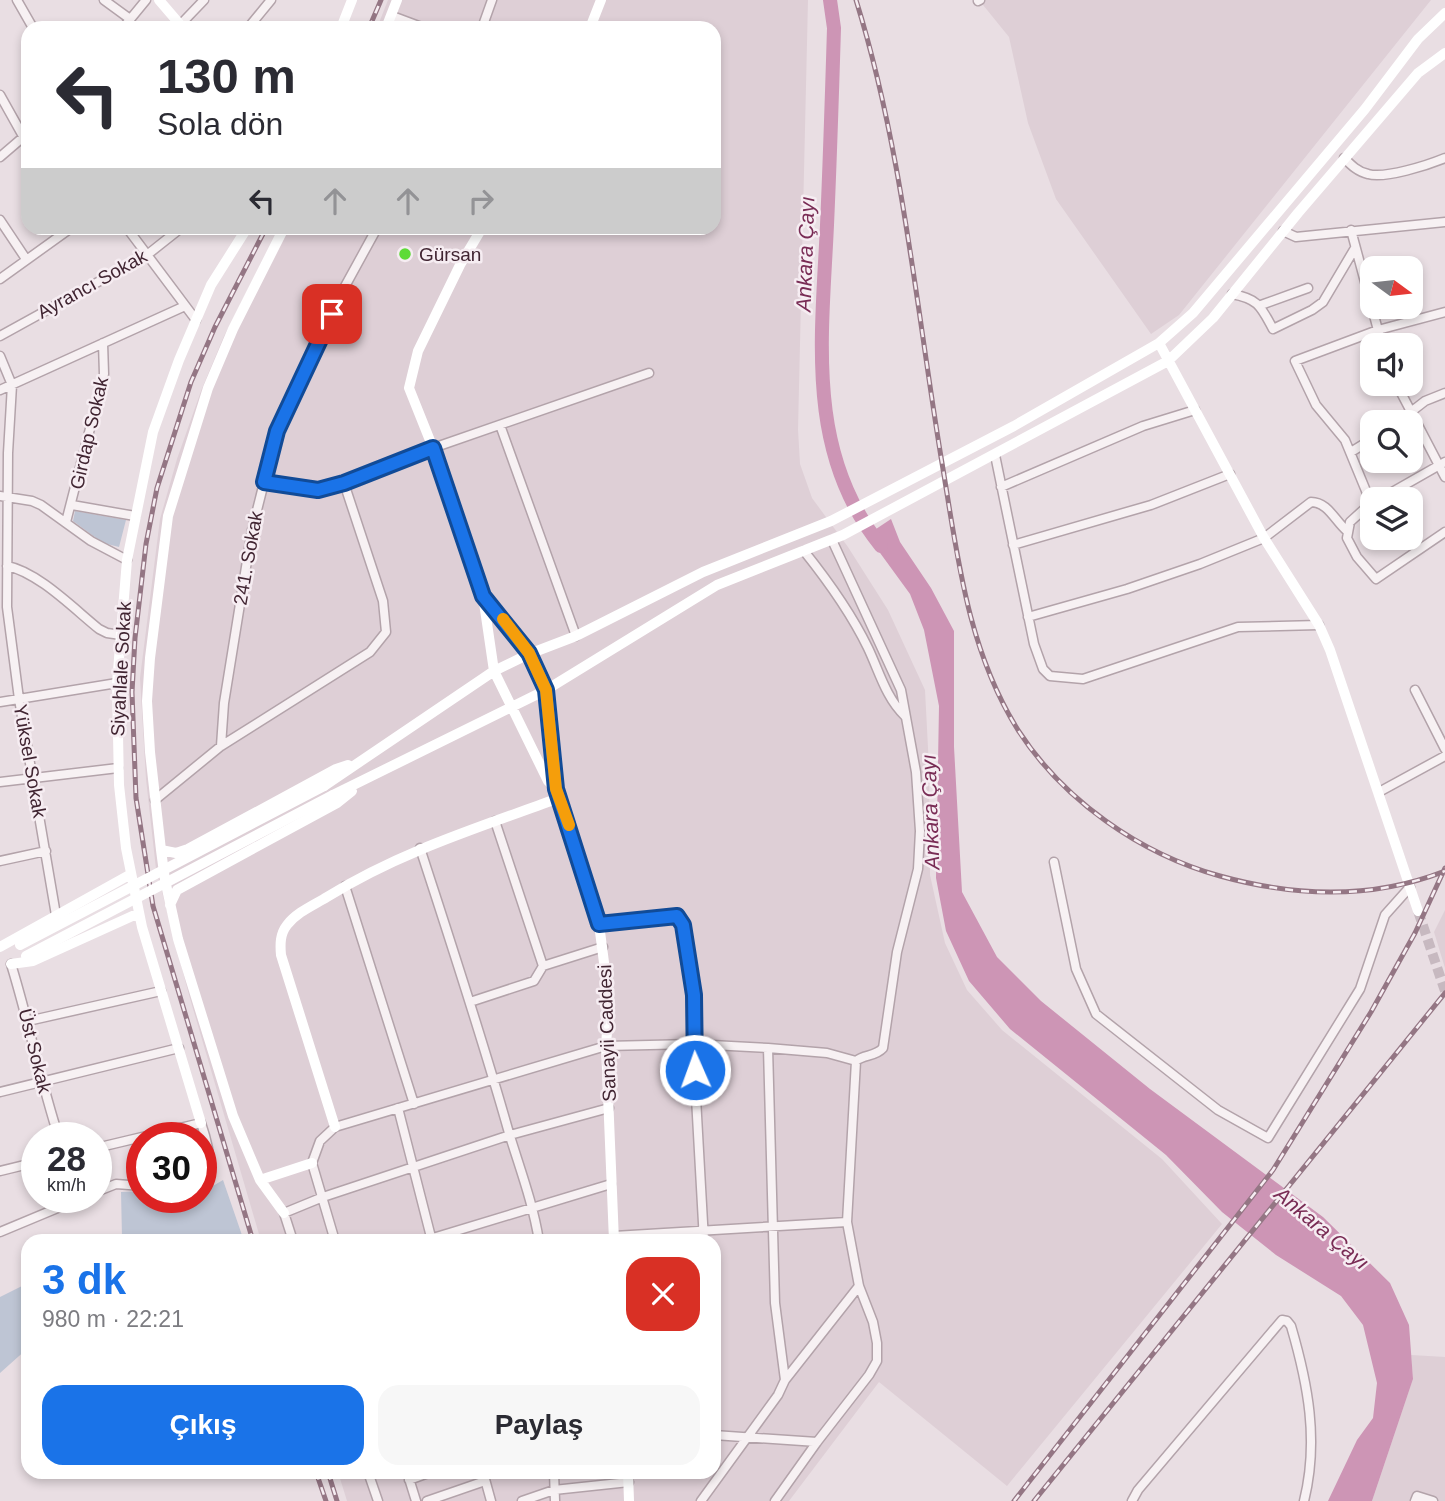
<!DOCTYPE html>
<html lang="tr">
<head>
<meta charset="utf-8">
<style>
  :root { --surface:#fff; --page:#f7f7f7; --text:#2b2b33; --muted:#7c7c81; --accent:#1a73e8 }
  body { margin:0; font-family:Helvetica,sans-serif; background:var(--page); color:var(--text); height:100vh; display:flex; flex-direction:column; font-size:26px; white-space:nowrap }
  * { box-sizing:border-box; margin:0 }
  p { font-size:23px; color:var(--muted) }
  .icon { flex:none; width:38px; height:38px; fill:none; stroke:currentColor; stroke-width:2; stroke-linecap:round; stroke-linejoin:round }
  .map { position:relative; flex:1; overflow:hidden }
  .drawer { position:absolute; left:21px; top:1234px; width:700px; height:245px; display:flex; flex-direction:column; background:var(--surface); border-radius:21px; box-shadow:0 4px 10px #0003 }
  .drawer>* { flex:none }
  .guide { position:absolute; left:21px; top:21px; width:700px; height:214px; border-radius:21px; box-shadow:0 4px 10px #0003; background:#fff; color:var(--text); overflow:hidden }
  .needle { width:46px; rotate:105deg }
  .fabs { position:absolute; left:1360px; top:256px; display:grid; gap:14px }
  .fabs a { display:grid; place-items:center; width:63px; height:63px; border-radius:14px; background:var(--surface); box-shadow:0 4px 10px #0003; font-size:35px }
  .speed { position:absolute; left:21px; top:1122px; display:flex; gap:14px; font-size:35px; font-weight:700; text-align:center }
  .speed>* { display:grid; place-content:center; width:91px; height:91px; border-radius:50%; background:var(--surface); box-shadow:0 4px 10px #0003; line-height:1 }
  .speed small { font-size:18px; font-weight:400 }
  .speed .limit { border:10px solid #d22; background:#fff; color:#111 }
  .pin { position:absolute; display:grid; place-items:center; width:60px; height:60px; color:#fff; margin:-30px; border-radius:14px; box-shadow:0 4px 10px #0006 }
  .me { position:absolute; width:77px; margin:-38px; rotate:358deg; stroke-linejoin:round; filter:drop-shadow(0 0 5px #0008) }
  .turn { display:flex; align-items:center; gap:24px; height:147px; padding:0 21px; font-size:32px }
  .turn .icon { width:91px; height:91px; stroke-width:2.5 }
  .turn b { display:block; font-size:49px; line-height:60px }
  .lanes { display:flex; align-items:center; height:66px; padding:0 21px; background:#0003; justify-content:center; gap:35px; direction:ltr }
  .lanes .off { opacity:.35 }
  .round { display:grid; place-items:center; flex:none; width:74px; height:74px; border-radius:21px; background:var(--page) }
  .overview { display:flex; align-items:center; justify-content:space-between; height:119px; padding:0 21px }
  h1 { font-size:42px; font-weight:800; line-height:52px; color:var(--accent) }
  .primary-button { display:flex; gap:14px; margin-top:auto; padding:14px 21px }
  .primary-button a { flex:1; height:80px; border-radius:21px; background:var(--accent); color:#fff; font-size:28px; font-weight:800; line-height:80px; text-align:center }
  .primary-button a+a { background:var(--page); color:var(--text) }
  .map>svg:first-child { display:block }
  .built { fill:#decfd6 }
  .green { fill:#bec5d4 }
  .water { fill:#cd95b5 }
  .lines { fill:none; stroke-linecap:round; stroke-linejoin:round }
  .river { stroke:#cd95b5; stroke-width:14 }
  .secondary-tunnel { stroke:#c7b9c0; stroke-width:10; stroke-dasharray:10 5; stroke-linecap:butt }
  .street-casing { stroke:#b3a3aa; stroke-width:11 }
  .street { stroke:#f7f1f3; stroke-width:8 }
  .secondary { stroke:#fff; stroke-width:10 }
  .rail-casing { stroke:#947684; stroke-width:5 }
  .rail { stroke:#f6edf2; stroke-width:2.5; stroke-dasharray:8; stroke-linecap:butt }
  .secondary-bridge { stroke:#fff; stroke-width:10 }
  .route-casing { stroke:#114b97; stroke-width:18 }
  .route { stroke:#1a73e8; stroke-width:12 }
  .slow { stroke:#f59e0b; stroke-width:12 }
  .poi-dot { fill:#5ddb36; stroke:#f6edf2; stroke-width:2.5 }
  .labels { text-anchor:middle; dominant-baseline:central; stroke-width:5; stroke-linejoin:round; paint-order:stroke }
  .poi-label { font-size:19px; fill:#412532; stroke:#f6edf2; text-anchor:start }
  .street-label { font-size:19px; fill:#412532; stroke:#f6edf2 }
  .water-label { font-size:21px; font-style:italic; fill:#792c55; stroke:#f6edf2 }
</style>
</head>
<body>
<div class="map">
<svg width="1445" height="1501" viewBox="0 0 1445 1501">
  <rect width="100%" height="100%" fill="#e9dee3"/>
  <!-- built -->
  <path class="built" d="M388,0H808L798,430L800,464L812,498L848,547L888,610L925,690L929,767L930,875L945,943L967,990L1002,1030L1162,1159L1222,1224L1007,1486L879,1382L789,1501H347L338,1472H714V1241H261L189,995L156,869L146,779L140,678L160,519L177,459L201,391L224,336L279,228H714V28H377Z
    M979,0H1431L1179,315L1151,334L1056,199L1028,123L1009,37Z
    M1445,910V968L1434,932Z
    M1411,1355L1445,1357V1501H1372L1413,1379Z"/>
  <!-- green -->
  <path class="green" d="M75,511L126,520L119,547L103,543L73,521Z
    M223,1180L244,1241H134L122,1237L121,1192L142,1191V1197H201V1193Z
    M28,1283V1348L0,1373V1297Z"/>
  <!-- water -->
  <path class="water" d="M891,519L900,542L931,588L954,631V747L962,892L997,957L1041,1001L1150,1089L1323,1217L1390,1283L1409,1325L1413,1379L1372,1501H1328L1357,1440L1373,1418L1377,1383L1363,1325L1341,1296L1276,1255L1222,1212L1166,1155L1010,1029L969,981L946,931L936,878L939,706L924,630L910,594L867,535Z"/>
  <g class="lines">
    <!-- river -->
    <path class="river" d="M830,0L834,28C832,94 830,159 827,225C822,336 805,453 881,546"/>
    <!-- secondary-tunnel -->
    <path class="secondary-tunnel" d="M1418,911L1445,991"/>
    <!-- street casing -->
    <g class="street-casing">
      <path id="street" d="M17,0L33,28
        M104,0L130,19
        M978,1L980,0
        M392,16L424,28
        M180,25L204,0
        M123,28L146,0
        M248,28L271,0
        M482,28L492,0
        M0,95L28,145
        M0,157L28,133
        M1344,158C1351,165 1358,172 1368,174C1385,179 1428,165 1445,158
        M0,220L26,259
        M127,228L196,320
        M1351,230L1382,345
        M1283,231L1296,237L1445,222
        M0,279L71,228
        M1232,294C1259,299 1261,307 1273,329L1312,310L1323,302L1355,248
        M1261,305L1308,288
        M0,336L147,255L181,228
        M0,356L12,385L8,453L7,607L19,699L56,915
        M1396,383L1445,477
        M0,390L185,306
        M1398,422L1425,401L1445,393
        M500,425L576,636
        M1351,452L1372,439
        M995,455L1034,644L1043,669L1050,676L1083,679L1238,627L1319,625
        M264,482L318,490L344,483L433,448L649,373
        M1001,487L1143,426L1195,410
        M0,496L32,501L41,505L91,541L127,560
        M1380,499L1445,462
        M1372,502L1350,522L1347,538L1357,557L1376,579L1445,532
        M1371,503L1345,440L1316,405L1295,361L1378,330L1445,312
        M72,505L135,516
        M66,522L104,374L103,343
        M1013,545L1151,505L1230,474
        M804,551C828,581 851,613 868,648C879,671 886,698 905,716
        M7,566C38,572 74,609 99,629L107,633L121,635
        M1028,617L1127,589L1200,564L1264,538L1311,502C1328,502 1335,521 1347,531
        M1415,690L1445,749
        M0,702L117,683
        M221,746L224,703L252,530L277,431L343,290L377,228
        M0,782L118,768
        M1379,792L1445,756
        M155,800L221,746L370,652L386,632L383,601L344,483
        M495,821L543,966L603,947
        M420,848C451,943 482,1037 509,1133C520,1169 533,1203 539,1241
        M0,861L46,851
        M1054,862L1076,969L1096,1014L1218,1110L1268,1138L1360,989L1385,915L1410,887
        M345,886L414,1104
        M599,924L677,916L683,924L693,995V1044L704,1241
        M11,964C29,1022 40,1080 59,1138
        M470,1002L534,981L543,966
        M28,1021L161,991
        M768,1048L775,1303L785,1380
        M0,1092L179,1048
        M398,1108L432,1241
        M96,1148L201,1123C207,1140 211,1156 210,1174L201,1183
        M0,1171L37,1162
        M96,1192L116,1184L142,1186
        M0,1232L84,1197
        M614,1236L847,1222
        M293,1241L284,1213L323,1197L510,1135L609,1108
        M335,1241L312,1163L320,1141L335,1127L606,1046L693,1044L768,1048L827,1053L856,1061C864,1054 875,1057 883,1048L897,952L918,869L920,831L916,772L901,690L832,540
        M423,1241L611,1184
        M714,1435L817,1442
        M368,1472L378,1501
        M407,1472L416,1501
        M483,1472L491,1501
        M554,1472L555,1501
        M409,1480L431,1472
        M427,1501L485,1481
        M522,1501L554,1490L629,1482
        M701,1501L778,1395L785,1380L859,1286
        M775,1501L817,1442L869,1375L877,1361V1343L873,1322L859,1286L847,1222L856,1061
        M1132,1501L1138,1490L1282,1320L1287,1321L1291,1326C1308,1384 1319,1441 1304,1501
        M1415,1501L1417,1496L1433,1501"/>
    </g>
    <!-- street -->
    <use href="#street" class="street"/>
    <!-- secondary -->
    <path class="secondary" d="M159,0L183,28
      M341,28L352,0
      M386,28L397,0
      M590,28L601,0
      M482,228L460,265L418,351L409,388L433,448L483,596L494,671L548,781L556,789
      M1159,343L1264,538L1319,625L1330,650L1418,911
      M483,596L494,606L529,654L546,690L556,789L599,924L609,1001L606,1046L614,1241
      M324,786L494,671L529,654L576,636L703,572L831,521L1014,426L1159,343L1193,313L1365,109L1418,39L1445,13
      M333,795L546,690L717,585L843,535L1168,361L1213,318L1298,213L1418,73L1445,53
      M161,850L176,853L188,849L336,769L348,765
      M170,905L177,890L337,803L352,791
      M0,947L131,874
      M11,964L33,961L139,913
      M201,1123L142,927L126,848L119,785L117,683L127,560L153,432L179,360L211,285L247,228
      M335,1127L281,955C280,944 280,934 287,925C297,912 314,905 327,897C399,852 480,827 559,798
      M260,1180L312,1163
      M284,1213L260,1180L233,1116L178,939L165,880L161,850L150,752L147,701L150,658L168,516L208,388L233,329L284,228
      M628,1472L629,1501"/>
    <!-- rail casing -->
    <g class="rail-casing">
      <path id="rail" d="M856,0C902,148 916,305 941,457C957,551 966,647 1018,730C1063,800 1140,854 1220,876C1296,897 1371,900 1445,871
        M369,28L381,0
        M253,1241L153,906L136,798L132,692L135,638L146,544L157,488L191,382L215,327L266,228
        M316,1472L326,1501
        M328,1472L337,1501
        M1014,1501L1273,1170L1371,1012L1415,933L1445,868
        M1034,1501L1445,993"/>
    </g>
    <!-- rail -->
    <use href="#rail" class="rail"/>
    <!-- secondary-bridge -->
    <path class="secondary-bridge" d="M20,945L324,786
      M26,956L333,795"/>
  </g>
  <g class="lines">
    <!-- route casing -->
    <g class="route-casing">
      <path id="route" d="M332,314L277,431L264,482L318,490L344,483L433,448L483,596L529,653L546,690L556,789L599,924L677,916L683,925L694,995L695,1070"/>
    </g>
    <!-- route -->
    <use href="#route" class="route"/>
    <!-- slow -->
    <path class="slow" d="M503,619L529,653L546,690L556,789L569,825"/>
  </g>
  <!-- markers -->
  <circle class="poi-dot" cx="405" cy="254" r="7"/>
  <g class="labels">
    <!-- poi labels -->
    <g class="poi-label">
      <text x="419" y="254">Gürsan</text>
    </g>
    <!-- street labels -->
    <g class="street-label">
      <text transform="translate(92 284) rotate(-29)">Ayrancı Sokak</text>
      <text transform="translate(89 433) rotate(-77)">Girdap Sokak</text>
      <text transform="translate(248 558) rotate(-80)">241. Sokak</text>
      <text transform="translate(121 669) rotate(-87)">Siyahlale Sokak</text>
      <text transform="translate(30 761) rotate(80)">Yüksel Sokak</text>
      <text transform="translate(607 1033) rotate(-92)">Sanayii Caddesi</text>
      <text transform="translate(35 1051) rotate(76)">Üst Sokak</text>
    </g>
    <!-- water labels -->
    <g class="water-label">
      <text transform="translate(805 254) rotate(-88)">Ankara Çayı</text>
      <text transform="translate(930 812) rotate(-92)">Ankara Çayı</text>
      <text transform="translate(1322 1228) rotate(40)">Ankara Çayı</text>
    </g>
  </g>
</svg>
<div class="fabs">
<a><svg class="needle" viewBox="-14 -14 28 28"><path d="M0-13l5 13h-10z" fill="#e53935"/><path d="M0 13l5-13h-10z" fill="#7c7c81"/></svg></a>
<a><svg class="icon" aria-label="sound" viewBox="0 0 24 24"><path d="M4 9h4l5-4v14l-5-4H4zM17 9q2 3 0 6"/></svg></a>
<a><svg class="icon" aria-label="search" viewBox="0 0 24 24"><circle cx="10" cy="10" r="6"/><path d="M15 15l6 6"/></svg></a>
<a><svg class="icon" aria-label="layers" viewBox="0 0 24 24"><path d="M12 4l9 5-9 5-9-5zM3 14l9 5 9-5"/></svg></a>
</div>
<div class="speed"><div>28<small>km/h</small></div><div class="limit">30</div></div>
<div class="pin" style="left:332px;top:314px;background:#d93025"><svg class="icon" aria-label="arrive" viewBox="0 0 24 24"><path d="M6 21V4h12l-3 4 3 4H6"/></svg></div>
<svg class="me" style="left:695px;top:1070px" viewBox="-20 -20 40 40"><circle r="17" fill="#1a73e8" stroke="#fff" stroke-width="3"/><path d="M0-11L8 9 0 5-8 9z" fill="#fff"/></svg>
<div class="guide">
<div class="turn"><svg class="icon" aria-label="left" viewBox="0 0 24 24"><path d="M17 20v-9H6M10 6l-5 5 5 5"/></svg><div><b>130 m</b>Sola dön</div></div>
<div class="lanes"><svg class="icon" aria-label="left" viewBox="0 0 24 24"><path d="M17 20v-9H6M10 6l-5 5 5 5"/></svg><svg class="icon off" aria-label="ahead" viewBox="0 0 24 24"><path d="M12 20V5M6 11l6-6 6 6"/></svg><svg class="icon off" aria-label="ahead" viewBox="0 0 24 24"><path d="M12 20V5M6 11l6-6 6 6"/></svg><svg class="icon off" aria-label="right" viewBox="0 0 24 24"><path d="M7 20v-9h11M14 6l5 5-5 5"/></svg></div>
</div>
<section class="drawer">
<div class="overview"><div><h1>3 dk</h1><p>980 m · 22:21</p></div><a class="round" style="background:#d93025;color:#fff"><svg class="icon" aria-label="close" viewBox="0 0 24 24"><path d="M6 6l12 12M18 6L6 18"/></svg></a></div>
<div class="primary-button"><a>Çıkış</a><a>Paylaş</a></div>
</section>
</div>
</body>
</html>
